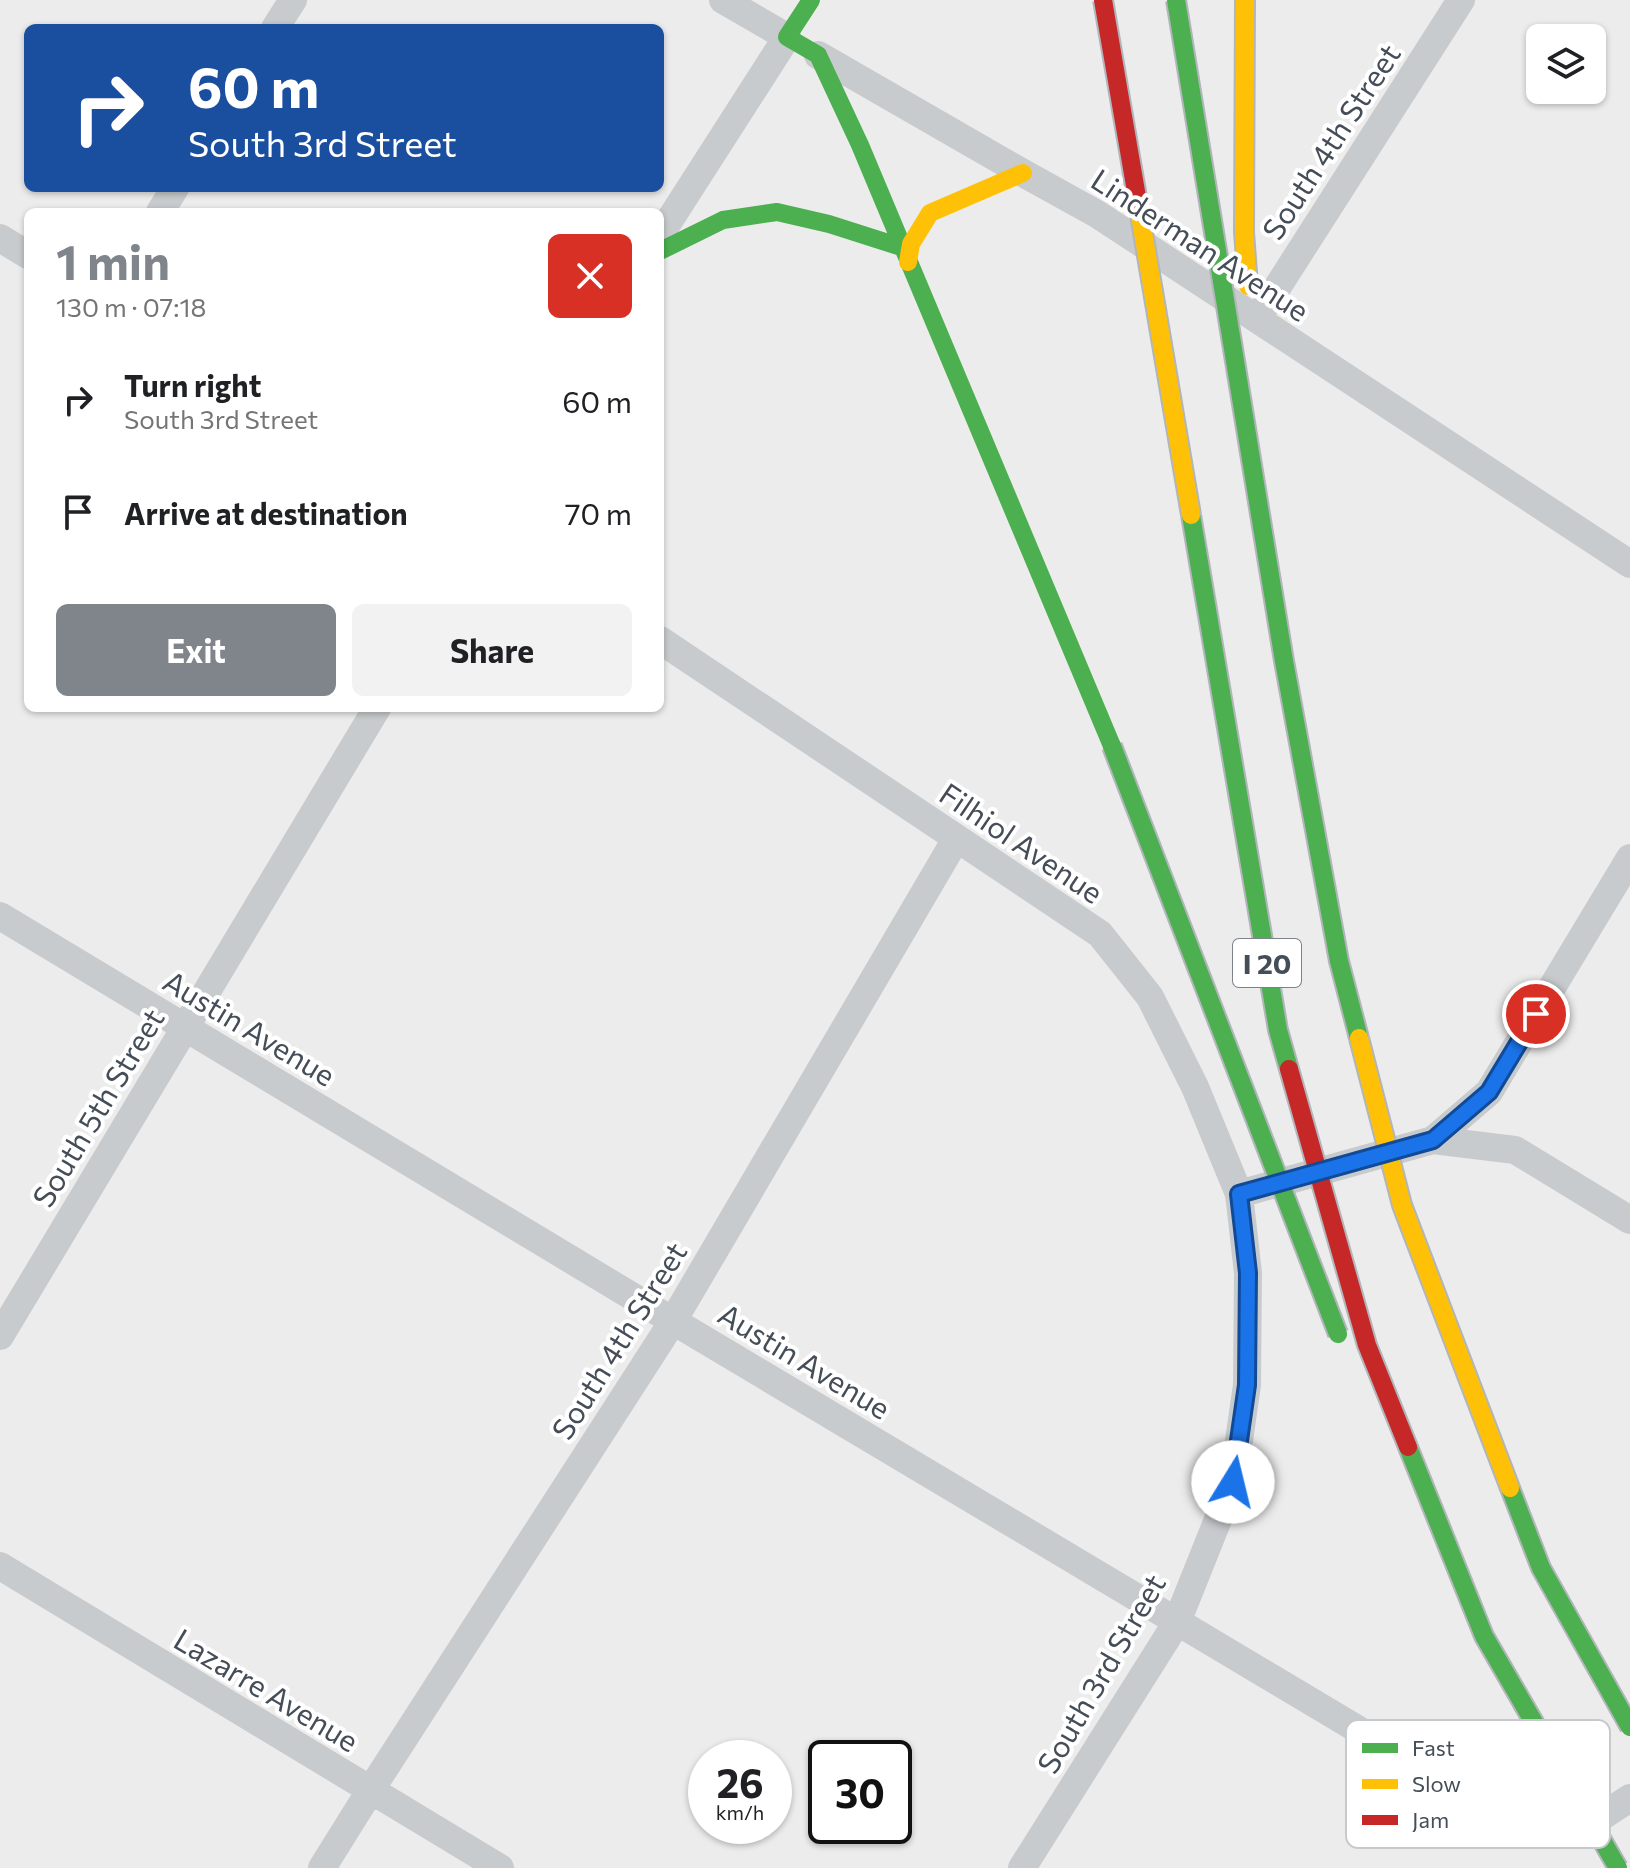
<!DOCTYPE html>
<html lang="en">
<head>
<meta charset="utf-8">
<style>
  :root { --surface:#fff; --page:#f2f2f2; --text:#202124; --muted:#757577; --accent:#80858c }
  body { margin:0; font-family:Commissioner,sans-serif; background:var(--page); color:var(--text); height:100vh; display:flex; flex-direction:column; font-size:30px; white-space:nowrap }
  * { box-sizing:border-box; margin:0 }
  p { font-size:26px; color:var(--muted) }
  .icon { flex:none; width:44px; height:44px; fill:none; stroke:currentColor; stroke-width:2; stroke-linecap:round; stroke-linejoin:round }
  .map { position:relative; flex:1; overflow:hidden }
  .side { position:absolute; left:24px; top:208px; width:640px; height:504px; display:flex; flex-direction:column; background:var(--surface); border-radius:12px; box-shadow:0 2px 6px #0004 }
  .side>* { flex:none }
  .guide { position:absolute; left:24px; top:24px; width:640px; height:168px; border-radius:12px; box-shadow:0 2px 6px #0004; background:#1a4fa0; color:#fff; overflow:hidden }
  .fabs { position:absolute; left:1526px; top:24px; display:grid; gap:16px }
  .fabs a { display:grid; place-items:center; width:80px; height:80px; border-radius:12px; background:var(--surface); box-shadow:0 2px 6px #0004; font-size:40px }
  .speed { position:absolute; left:688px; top:1740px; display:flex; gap:16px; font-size:40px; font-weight:700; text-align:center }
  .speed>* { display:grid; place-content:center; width:104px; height:104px; border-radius:50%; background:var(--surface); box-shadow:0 2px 6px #0004; line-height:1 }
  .speed small { font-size:20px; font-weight:400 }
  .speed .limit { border:4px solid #111; border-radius:12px; background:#fff; color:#111 }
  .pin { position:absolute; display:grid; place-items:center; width:68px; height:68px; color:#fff; margin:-34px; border:4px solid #fff; border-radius:50%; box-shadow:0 2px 8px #0007 }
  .me { position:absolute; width:88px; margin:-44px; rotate:9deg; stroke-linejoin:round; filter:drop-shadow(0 0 6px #0008) }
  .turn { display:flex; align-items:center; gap:28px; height:168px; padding:0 32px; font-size:36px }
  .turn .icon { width:104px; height:104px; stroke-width:2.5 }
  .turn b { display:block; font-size:56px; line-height:68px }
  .round { display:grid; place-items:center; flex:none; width:84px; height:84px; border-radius:12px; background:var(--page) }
  .overview { display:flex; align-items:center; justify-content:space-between; height:136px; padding:0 32px }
  h1 { font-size:48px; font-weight:700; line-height:60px; color:var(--accent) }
  .button { display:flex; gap:16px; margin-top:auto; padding:16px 32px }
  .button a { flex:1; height:92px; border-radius:12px; background:var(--accent); color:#fff; font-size:32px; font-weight:700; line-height:92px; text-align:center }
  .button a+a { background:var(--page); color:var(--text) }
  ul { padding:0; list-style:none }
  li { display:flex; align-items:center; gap:24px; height:112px; padding:0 32px }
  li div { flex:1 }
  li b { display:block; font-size:30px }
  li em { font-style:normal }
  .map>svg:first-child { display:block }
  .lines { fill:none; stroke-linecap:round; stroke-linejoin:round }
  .street { stroke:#c8cbcd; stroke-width:28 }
  .fast { stroke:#4caf50; stroke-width:18 }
  .slow { stroke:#ffc107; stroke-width:18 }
  .fast-bridge-casing { stroke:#b2b6bb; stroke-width:22; stroke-linecap:butt }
  .slow-bridge-casing { stroke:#b2b6bb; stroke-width:22; stroke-linecap:butt }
  .jam-bridge-casing { stroke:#b2b6bb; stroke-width:22; stroke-linecap:butt }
  .fast-bridge { stroke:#4caf50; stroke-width:18 }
  .slow-bridge { stroke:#ffc107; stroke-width:18 }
  .jam-bridge { stroke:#c62828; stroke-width:18 }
  .route-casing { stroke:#114b97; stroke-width:20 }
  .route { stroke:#1a73e8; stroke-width:14 }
  .labels { text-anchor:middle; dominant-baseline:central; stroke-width:8; stroke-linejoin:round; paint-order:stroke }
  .shield { fill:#fff; stroke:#7d838a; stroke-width:2 }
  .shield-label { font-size:28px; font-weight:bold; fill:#454e58 }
  .street-label { font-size:30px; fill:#454e58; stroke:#fff }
  .key { fill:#fff; stroke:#c7cacd; stroke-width:2 }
  .key-label { font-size:22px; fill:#454e58 }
</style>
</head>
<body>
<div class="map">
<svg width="1630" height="1868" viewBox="0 0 1630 1868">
  <rect width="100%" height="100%" fill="#edecec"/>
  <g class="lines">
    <!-- street -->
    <path class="street" d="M275,28L293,0
      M818,55L1023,173L1097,214L1630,564
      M160,212L175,188
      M660,235L787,37L723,0
      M0,238L28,255
      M1257,319L1461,0
      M660,640L1100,934L1150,997L1195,1087L1239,1194L1248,1273L1247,1385L1233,1482L1177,1622L1022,1868
      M0,916L673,1321L1498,1813L1536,1830L1587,1826
      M1433,1140L1515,1150L1630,1220
      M1239,1194L1433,1140L1489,1092L1630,858
      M0,1336L377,708
      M0,1566L500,1868
      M1588,1833L1587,1826L1630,1798
      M322,1868L370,1791L673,1321L956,839"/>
    <!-- fast -->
    <path class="fast" d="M811,0L787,37L818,55
      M818,55L860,145L1112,746
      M660,251L723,220L777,212L829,224L901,247"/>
    <!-- slow -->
    <path class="slow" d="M908,262L911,244L930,213L1023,173"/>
    <!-- fast-bridge casing -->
    <g class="fast-bridge-casing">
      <path id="fast-bridge" d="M1176,0L1284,661L1339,961L1359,1038
        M1191,515L1278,1030L1289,1069
        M1112,746L1338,1334
        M1408,1447L1484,1636L1618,1868
        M1510,1488L1541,1568L1630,1727"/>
    </g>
    <!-- slow-bridge casing -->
    <g class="slow-bridge-casing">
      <path id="slow-bridge" d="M1245,0L1244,232L1248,286
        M1138,203L1191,515
        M1359,1038L1402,1205L1510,1488"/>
    </g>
    <!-- jam-bridge casing -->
    <g class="jam-bridge-casing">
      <path id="jam-bridge" d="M1103,0L1138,203
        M1289,1069L1367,1345L1408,1447"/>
    </g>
    <!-- fast-bridge -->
    <use href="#fast-bridge" class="fast-bridge"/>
    <!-- slow-bridge -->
    <use href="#slow-bridge" class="slow-bridge"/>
    <!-- jam-bridge -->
    <use href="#jam-bridge" class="jam-bridge"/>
  </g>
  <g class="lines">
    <!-- route casing -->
    <g class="route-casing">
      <path id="route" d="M1233,1482L1247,1385L1248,1273L1239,1194L1433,1140L1489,1092L1536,1014"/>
    </g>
    <!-- route -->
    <use href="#route" class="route"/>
  </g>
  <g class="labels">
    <!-- shield labels -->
    <rect class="shield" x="1233" y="939" width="68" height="48" rx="6"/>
    <g class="shield-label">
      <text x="1267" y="963">I 20</text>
    </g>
    <!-- street labels -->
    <g class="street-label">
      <text transform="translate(1330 141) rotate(-57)">South 4th Street</text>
      <text transform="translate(1201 244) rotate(33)">Linderman Avenue</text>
      <text transform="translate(1022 842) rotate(34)">Filhiol Avenue</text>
      <text transform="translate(250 1027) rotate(31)">Austin Avenue</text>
      <text transform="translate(97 1107) rotate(-59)">South 5th Street</text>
      <text transform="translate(618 1340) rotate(-58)">South 4th Street</text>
      <text transform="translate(805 1360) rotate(31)">Austin Avenue</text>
      <text transform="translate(1100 1673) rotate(-60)">South 3rd Street</text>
      <text transform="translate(267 1689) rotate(31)">Lazarre Avenue</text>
    </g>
  </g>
  <!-- legend -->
  <rect x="1346" y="1720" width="264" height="128" rx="12" class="key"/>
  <rect x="1362" y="1743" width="36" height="10" fill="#4caf50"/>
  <rect x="1362" y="1779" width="36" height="10" fill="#ffc107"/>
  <rect x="1362" y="1815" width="36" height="10" fill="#c62828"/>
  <g class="key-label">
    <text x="1412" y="1756">Fast</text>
    <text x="1412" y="1792">Slow</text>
    <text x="1412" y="1828">Jam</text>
  </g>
</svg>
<div class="fabs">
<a><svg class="icon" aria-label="layers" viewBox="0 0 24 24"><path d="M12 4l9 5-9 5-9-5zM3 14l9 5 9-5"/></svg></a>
</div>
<div class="speed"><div>26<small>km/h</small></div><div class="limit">30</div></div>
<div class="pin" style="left:1536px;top:1014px;background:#d93025"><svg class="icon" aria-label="arrive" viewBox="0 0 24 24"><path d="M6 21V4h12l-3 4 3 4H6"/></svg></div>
<svg class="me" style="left:1233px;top:1482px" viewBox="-20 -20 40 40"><circle r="19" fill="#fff"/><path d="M0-13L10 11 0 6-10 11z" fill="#1a73e8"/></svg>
<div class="guide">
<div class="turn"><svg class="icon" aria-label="right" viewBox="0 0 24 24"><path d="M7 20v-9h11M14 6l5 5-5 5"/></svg><div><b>60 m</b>South 3rd Street</div></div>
</div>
<section class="side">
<div class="overview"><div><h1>1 min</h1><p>130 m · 07:18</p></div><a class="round" style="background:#d93025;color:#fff"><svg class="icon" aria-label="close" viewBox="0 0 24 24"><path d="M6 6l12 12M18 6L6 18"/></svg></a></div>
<ul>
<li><svg class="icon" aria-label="right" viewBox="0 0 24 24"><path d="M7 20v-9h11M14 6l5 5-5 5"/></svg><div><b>Turn right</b><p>South 3rd Street</p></div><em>60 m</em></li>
<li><svg class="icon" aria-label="arrive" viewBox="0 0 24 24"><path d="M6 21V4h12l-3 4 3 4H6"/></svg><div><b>Arrive at destination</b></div><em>70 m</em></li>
</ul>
<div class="button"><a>Exit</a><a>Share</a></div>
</section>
</div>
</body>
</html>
